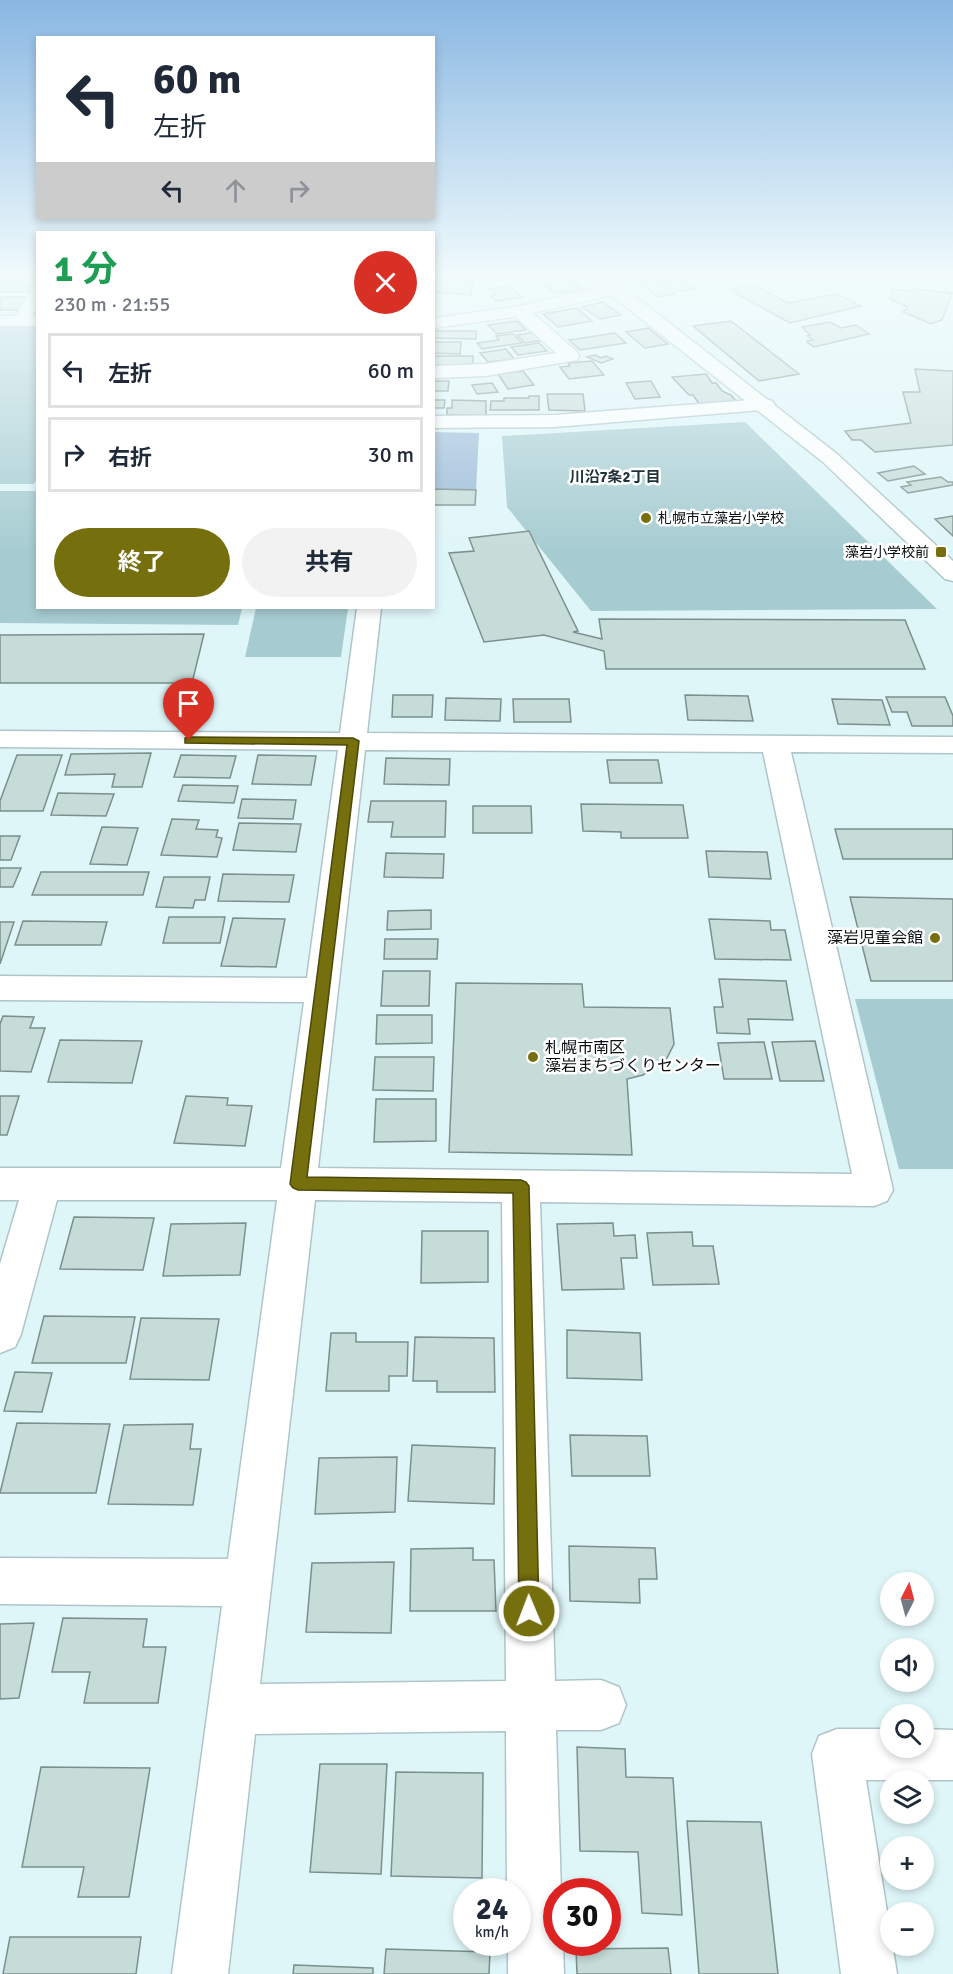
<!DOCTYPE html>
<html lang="ja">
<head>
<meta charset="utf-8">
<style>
  :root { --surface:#fff; --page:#f2f2f3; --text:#1f2937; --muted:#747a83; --line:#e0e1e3; --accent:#756f0e }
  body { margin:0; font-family:Signika,"Noto Sans JP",sans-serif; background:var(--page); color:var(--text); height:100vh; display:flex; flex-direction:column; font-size:22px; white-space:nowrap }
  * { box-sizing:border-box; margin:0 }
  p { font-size:20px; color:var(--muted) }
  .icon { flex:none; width:33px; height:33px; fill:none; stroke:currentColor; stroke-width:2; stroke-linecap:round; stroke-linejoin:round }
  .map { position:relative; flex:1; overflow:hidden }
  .drawer { position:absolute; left:36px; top:231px; width:399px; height:378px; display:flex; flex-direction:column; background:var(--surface); border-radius:0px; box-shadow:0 3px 9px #0003 }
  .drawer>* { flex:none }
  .hud { position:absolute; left:36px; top:36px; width:399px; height:183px; border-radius:0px; box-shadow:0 3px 9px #0003; background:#fff; color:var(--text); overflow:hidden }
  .needle { width:39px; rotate:6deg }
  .tools { position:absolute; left:880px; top:1572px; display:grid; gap:12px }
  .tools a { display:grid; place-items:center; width:54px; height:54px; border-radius:50%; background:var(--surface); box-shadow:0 3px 9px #0003; font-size:30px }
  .speed { position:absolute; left:453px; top:1878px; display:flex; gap:12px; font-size:30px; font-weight:700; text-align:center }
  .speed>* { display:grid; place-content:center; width:78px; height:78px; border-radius:50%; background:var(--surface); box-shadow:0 3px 9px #0003; line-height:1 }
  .speed small { font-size:15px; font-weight:400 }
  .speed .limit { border:9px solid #d22; background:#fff; color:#111 }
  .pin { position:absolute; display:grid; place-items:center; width:51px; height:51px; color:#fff; margin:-62px -26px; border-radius:50% 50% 50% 0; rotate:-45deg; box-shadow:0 0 6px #0007 }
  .pin .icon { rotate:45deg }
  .me { position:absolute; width:66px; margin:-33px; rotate:359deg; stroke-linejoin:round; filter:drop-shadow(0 0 4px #0008) }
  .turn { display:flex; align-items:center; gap:21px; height:126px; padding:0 18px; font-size:27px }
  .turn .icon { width:78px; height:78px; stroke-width:2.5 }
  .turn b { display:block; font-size:42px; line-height:51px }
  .lanes { display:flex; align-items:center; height:57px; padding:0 18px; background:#0003; justify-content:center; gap:30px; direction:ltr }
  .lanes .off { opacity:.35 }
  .round { display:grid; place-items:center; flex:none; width:63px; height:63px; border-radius:32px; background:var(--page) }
  .overview { display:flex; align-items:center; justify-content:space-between; height:102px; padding:0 18px }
  h1 { font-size:36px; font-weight:700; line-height:45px; color:#1e9e55 }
  .button { display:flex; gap:12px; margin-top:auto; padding:12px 18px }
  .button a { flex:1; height:69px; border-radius:36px; background:var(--accent); color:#fff; font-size:24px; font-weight:700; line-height:69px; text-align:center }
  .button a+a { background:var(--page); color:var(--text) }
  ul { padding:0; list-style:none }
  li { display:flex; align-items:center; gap:18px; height:75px; margin:0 12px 9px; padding:0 6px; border:3px solid var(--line); border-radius:0px }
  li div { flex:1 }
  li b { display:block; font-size:22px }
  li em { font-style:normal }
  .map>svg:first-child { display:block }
  .green { fill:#a6ccd1 }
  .water { fill:#9cbbd8 }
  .building { fill:#c6dcd9; stroke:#7b908d; stroke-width:1.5 }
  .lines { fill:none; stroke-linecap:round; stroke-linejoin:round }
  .minor-casing { stroke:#afc5c9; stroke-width:3 }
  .tertiary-casing { stroke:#afc5c9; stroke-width:3 }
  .minor { fill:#fff; fill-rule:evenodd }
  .tertiary { fill:#fff; fill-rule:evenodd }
  .route { fill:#756f0e; stroke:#4c4809; stroke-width:1.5 }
  .poi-dot { fill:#756f0e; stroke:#fff; stroke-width:2 }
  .labels { text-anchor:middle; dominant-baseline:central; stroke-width:5; stroke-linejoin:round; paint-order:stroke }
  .far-poi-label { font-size:14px; fill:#080f10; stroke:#fff; text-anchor:start }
  .far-neighbourhood-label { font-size:15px; font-weight:bold; fill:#1f3235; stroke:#fff }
  .poi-label { font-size:16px; fill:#080f10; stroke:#fff; text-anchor:end }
</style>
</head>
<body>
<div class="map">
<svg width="953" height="1974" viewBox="0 0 953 1974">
  <rect width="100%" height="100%" fill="#dff6f9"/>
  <!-- green -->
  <path class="green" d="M0,327H37L38,476L34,484H0Z
    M745,422L937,609L591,611L507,507L502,436Z
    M0,491H37L38,608H242L238,625L0,623Z
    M256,608H348L341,657H245Z
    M855,999H953V1169H899Z"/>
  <!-- water -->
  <path class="water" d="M434,432L479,433L476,490L434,489Z"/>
  <!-- building -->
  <path class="building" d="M529,276H566L582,289L555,293L540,282H536Z
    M654,276L675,294L657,297L635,278Z
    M659,276H679L695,289L677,291Z
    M434,280H473L471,295L434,292Z
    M3,283L33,284L28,292H0Z
    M753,285L788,303L837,294L861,306L790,323L730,290Z
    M508,286L522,297L497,301L490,296L496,295L489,289Z
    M892,289L914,292L915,289L952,293L942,320L931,324L903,312L908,307L890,299Z
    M5,297H28L20,310H0V298Z
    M603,302L621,315L600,319L582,307Z
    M577,308L592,321L558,327L543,314Z
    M517,321L526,330L497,334L488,325Z
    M731,321L799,374L759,381L693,326Z
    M830,322L841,328L856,325L869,334L814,347L808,343L807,341L813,340L807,336L810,335L802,327Z
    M648,328L668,344L645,348L626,332Z
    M434,331H476V339L434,338Z
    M537,332L545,340L525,343L517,335Z
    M615,333L626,343L580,350L569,340Z
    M513,334L522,343L482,349L477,343L499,340L496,336Z
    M434,342H461L460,354L434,353Z
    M539,343L547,351L518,355L511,347Z
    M506,349L514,359L488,362L480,353Z
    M595,355L601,358L606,356L613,359L601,363L587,357Z
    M434,356H473V366H434Z
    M592,361L604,375L569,379L560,367L570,366L568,363Z
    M915,369L953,371V445L875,452L861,440H852L845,431L911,423L903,392H920Z
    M523,371L534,385L508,389L498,374Z
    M706,374L712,383H716L722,391L731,395L737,402L700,405L693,395H689L672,377Z
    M434,381H449L448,391H434Z
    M651,381L660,397L635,399L626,383Z
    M492,383L498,392L477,394L472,385Z
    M547,394H583L585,411L549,410Z
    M529,396H539V410H490L491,401H504V398H529Z
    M434,400H445L444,408H434Z
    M452,400L486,401V415H447V408H452Z
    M914,466L925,474L888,481L878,473Z
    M941,477L948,482H953V485L908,493L901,487L911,485L907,482Z
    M434,489L476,490L475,505H434Z
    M953,516V536L935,519Z
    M529,531L578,631L573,632L602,639L599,619L905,620L925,669H606L604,651L544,635L484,642L449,553L474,551L469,538Z
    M204,634L192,683H0V635Z
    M393,695H433L432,717H392Z
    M685,695L748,696L753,721L688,720Z
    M886,697H945L953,716V726H912L907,712H892Z
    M446,698L501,699L500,721L445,720Z
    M513,699H569L571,722H514Z
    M832,699L882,700L890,725L838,724Z
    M151,753L142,787H112L115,774L65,775L71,754Z
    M17,755H62L43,811H0V801Z
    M181,755L236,756L230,778L174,777Z
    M258,755L316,756L311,785L252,784Z
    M386,758L450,759L449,785L384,784Z
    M607,760H658L662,783H610Z
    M183,785L238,786L234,803L178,801Z
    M58,793L114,794L106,816L51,815Z
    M242,799L296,800L293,819L238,818Z
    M371,801H446L445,837H391L393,822H368Z
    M581,804L683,805L688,838H621V832L583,831Z
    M473,806H531L532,833H473Z
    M172,819L199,820L196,829L218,830L216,837L222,838L217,857L161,855Z
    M239,823L301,824L296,852L233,850Z
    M102,827L138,828L127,865L90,864Z
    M835,829H953V859H843Z
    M0,836H20L11,860H0Z
    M706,851L767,852L771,879L709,877Z
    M386,853L444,854L443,878L384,877Z
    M0,868H21L13,887H0Z
    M41,872H149L143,895H32Z
    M223,874L294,875L289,902L218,901Z
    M164,877H210L205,900H195L193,908L156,907Z
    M850,897L953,899V981H871Z
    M431,910V929L387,930L388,911Z
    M169,917H225L220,943H163Z
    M233,918L285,919L276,967L221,966Z
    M709,919L770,921L771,930H785L791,960L715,959Z
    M23,921L107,922L101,945H15Z
    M0,922H14L0,964Z
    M385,939H438L437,959H384Z
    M383,971H430L429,1006H381Z
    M719,979L786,981L793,1020L748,1019L750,1034L717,1033L714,1007H723Z
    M456,983L582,984L584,1007L670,1008L674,1044L667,1058L643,1075L627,1079L632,1155L449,1152Z
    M377,1015H432V1043L376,1044Z
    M3,1016L34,1017L30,1028H45L31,1072L0,1071V1024Z
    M60,1040L142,1041L132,1083L48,1082Z
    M815,1041L824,1081H780L772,1042Z
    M764,1042L772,1079H724L718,1043Z
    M375,1057H434L433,1091L373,1090Z
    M0,1096H19L7,1135H0Z
    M186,1096L228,1098L227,1105L252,1106L245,1146L174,1143Z
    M376,1099H436V1141L374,1142Z
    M74,1217L154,1218L143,1270L60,1269Z
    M246,1223L240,1275L163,1276L171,1224Z
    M613,1223L614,1236L635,1235L637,1258H621L624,1289L562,1290L557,1224Z
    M422,1231H488V1282L421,1283Z
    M692,1232L693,1246H713L719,1284L653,1285L647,1233Z
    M44,1316L135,1317L126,1363H32Z
    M141,1318L219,1319L209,1380L130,1379Z
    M567,1330L640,1333L642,1380L567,1378Z
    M331,1333H356V1342H408L407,1376H389V1391H326Z
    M415,1337L494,1338L495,1392H437V1381H413Z
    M15,1372L52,1373L42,1412L4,1411Z
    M17,1423L110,1424L96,1493H0Z
    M193,1424L190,1449H201L193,1505L108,1504L124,1425Z
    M570,1435L647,1436L650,1476H572Z
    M412,1445L495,1448L494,1504L408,1501Z
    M397,1457L395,1512L315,1514L319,1458Z
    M569,1546L655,1548L657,1579H639L640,1603L570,1601Z
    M473,1548V1560H494L496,1611H410L411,1549Z
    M394,1562L391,1633L306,1632L312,1563Z
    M63,1618L147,1619L143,1647H166L158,1703H84L90,1672H52Z
    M34,1623L19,1698L0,1699V1624Z
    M577,1747L625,1749L626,1777L673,1778L682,1915L642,1913L638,1852L580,1851Z
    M320,1764H387L381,1874L310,1872Z
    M41,1767L150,1768L129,1897H78L84,1867H22Z
    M396,1772L483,1773L482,1878L391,1876Z
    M687,1821L761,1822L778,1974H699Z
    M10,1937H141L136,1974H3Z
    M668,1948L671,1974H577L576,1949Z
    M386,1949L490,1952L489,1974H384Z
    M294,1965L373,1968V1974H293Z"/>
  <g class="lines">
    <!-- minor casing -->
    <g class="minor-casing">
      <path id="minor" d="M38,289C38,304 36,312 27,325H15L12,321L32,290Z
        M520,306L526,307L577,352L579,356L577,360L485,376L434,378V366L485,364L556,353L514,315L511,311L514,307Z
        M765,399L772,401L775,405L772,409L555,427L434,428V416L555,415Z
        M357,608H381L367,733L953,737V753L791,752L893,1190L887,1201L874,1206L540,1202L555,1681L601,1680L619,1687L626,1705L619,1723L601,1730H556L561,1892H556V1942H563L564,1974H508V1942H518V1892H507L506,1731L255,1734L228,1974H172L222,1606L0,1604V1558L228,1559L277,1200H57L21,1334L15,1347L0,1353V1264L19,1200H0V1168H281L304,1002L0,1000V976L307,978L338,750L0,747V731L340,733ZM365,750L763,752L852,1174L318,1168ZM315,1200L502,1202L506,1681L260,1684Z
        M837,1729H891V1748H924V1729L953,1730V1780H866L897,1974H841L812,1754L819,1736Z"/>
    </g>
    <!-- tertiary casing -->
    <g class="tertiary-casing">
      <path id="tertiary" d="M590,276H609L837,454L953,561V581L945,579L823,462L611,295L520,316L434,328V318L520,306L601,287Z
        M0,316H38V326H0Z"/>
    </g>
    <!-- minor -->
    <use href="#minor" class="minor"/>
    <!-- tertiary -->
    <use href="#tertiary" class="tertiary"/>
  </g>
  <!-- sky -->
  <linearGradient id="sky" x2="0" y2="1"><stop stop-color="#89b7e2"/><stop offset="0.5" stop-color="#f1fbfc"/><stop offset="1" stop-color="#f1fbfc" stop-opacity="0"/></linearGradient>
  <rect width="953" height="553" fill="url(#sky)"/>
  <!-- route -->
  <path class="route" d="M189,737L353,738L359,741L307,1177L521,1180L526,1182L529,1186L539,1611L536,1618L529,1621L522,1618L519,1611L513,1193L298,1190L293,1188L290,1184L347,745L185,743V738Z"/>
  <!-- markers -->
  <g class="poi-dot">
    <circle cx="646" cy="518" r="6"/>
    <rect x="935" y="546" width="12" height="12" rx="3"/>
    <circle cx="935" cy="938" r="6"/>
    <circle cx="533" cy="1057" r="6"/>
  </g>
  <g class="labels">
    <!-- far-poi labels -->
    <g class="far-poi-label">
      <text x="658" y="518">札幌市立藻岩小学校</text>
      <text x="929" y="552" text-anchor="end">藻岩小学校前</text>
    </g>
    <!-- far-neighbourhood labels -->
    <g class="far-neighbourhood-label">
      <text x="615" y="477">川沿7条2丁目</text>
    </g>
    <!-- poi labels -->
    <g class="poi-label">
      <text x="923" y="938">藻岩児童会館</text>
      <text x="545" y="1048" text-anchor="start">札幌市南区<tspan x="545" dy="18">藻岩まちづくりセンター</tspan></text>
    </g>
  </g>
</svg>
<div class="tools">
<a><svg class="needle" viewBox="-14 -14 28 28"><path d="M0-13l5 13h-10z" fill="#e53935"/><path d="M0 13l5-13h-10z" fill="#747a83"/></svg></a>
<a><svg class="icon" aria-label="sound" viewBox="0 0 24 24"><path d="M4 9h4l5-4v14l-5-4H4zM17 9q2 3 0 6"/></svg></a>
<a><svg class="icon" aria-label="search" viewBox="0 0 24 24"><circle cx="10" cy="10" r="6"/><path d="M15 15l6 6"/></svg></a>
<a><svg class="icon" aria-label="layers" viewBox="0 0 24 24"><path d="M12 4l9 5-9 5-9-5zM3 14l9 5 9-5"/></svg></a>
<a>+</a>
<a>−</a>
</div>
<div class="speed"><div>24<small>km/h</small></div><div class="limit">30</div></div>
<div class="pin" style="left:189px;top:740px;background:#d93025"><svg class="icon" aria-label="arrive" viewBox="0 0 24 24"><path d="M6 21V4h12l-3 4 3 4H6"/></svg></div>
<svg class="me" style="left:529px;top:1611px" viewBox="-20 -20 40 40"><circle r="17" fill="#756f0e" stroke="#fff" stroke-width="3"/><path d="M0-11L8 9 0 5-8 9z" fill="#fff"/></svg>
<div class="hud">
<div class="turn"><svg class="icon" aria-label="left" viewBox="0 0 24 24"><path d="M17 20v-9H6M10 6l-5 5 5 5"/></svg><div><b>60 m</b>左折</div></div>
<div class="lanes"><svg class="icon" aria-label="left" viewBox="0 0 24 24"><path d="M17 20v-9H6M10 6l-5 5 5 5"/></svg><svg class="icon off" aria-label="ahead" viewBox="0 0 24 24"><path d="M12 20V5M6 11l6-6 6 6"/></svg><svg class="icon off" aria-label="right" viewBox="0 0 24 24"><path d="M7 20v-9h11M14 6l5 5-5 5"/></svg></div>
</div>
<section class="drawer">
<div class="overview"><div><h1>1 分</h1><p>230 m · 21:55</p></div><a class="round" style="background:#d93025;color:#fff"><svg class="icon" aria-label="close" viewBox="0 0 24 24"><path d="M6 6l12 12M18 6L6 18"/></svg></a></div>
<ul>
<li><svg class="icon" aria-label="left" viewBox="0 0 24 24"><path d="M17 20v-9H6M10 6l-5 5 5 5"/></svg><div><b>左折</b></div><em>60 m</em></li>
<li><svg class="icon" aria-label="right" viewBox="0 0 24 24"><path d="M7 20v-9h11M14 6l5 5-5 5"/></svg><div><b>右折</b></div><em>30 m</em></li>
</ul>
<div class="button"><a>終了</a><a>共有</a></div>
</section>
</div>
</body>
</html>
